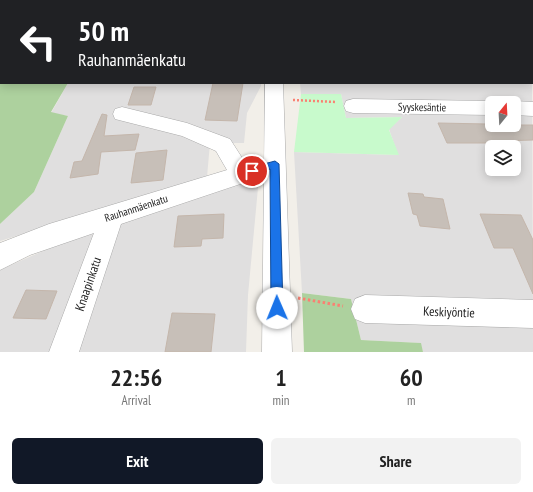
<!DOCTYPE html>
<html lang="en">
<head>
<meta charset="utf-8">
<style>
  :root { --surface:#fff; --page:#f2f2f2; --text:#222; --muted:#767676; --accent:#111827 }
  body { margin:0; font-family:"PT Sans Narrow",sans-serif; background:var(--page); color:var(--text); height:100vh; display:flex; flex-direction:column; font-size:15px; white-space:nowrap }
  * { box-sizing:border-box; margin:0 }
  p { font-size:13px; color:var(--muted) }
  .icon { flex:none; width:22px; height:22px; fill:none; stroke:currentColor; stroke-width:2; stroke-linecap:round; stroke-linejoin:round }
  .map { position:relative; height:352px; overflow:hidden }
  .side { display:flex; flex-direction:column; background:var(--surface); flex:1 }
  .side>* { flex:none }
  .banner { position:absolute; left:0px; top:0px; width:533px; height:84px; box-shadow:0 2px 10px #0003; background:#202124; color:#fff; overflow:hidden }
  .needle { width:26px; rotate:18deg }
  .tools { position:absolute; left:485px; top:96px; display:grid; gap:8px }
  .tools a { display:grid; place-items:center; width:36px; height:36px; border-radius:6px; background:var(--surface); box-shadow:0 2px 10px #0003; font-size:20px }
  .pin { position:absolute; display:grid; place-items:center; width:34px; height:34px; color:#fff; margin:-17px; border:2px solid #fff; border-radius:50%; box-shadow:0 1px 4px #0007 }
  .me { position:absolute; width:44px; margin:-22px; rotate:359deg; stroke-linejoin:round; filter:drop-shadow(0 0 3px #0008) }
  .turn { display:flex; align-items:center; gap:14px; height:84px; padding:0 12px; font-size:18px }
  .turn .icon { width:52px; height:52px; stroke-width:2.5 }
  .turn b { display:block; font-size:28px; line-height:34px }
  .eta { display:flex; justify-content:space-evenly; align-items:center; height:68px; text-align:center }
  .eta b { font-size:24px; font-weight:600; line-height:28px }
  .cta { display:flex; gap:8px; margin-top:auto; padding:8px 12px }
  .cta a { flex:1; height:46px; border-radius:6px; background:var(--accent); color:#fff; font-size:16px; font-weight:600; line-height:46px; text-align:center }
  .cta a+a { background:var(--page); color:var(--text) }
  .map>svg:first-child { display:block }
  .residential { fill:#e0dfdf; fill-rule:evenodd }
  .forest { fill:#add19e }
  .park { fill:#c8facc }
  .building { fill:#c7bfb8; stroke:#c4b6ab }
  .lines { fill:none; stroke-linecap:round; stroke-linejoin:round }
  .minor-casing { stroke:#a9a9a9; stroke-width:1 }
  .path-far1 { stroke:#fa8072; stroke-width:2.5; stroke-dasharray:2 2; stroke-linecap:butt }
  .path { stroke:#fa8072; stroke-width:3; stroke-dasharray:2.5 2.5; stroke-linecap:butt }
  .minor { fill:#fff; fill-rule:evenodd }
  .route { fill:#1a73e8; stroke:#114b97 }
  .labels { text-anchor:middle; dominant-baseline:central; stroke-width:3; stroke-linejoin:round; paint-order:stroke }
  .street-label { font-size:11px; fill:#222; stroke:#fff }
  .near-street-label { font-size:13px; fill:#222; stroke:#fff }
</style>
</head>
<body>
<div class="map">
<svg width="533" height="352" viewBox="0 0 533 352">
  <rect width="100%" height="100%" fill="#f2efe9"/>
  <!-- residential -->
  <path class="residential" d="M86,0H264L85,1Z
    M293,0H533V28L532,1Z
    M532,51L533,352H423L420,343L361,340L351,299L302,293L294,152L398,155L389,129L402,117L346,118L341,94H301L300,83H532ZM492,103H514V125H492ZM492,147H514V169H492Z
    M68,83H261V86L247,113L244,143H210L207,177L0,241V224L34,192L68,116L51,113Z
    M259,177L248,295L246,352H76L120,221Z
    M95,232L51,352H0V270L61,243Z"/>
  <!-- forest -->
  <path class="forest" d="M0,24L1,83H68L51,112L68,116L34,192L0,224Z
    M302,293L351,299L361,340L421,343L423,352H304Z"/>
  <!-- park -->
  <path class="park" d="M301,94H341L346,118L402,117L389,130L399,155L294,152Z"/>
  <!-- building -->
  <path class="building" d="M213,83H243L237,121L205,120Z
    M134,87H156L151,105H128Z
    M102,114L107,115L104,136L139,134L135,150L101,152L98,174L70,178L74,162L82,161Z
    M438,123L487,124L488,125H533V140L497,141L498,143H447Z
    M167,150L163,180L131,183L136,153Z
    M408,193L423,194L424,197L443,199L450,229L420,226L417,215L413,214Z
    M224,214L223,238L202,239L201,246L174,247L178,216Z
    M480,214L521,215L533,240V294L513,248H494Z
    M26,290L57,291L46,319L13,318Z
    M172,313L215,314L211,352H165Z"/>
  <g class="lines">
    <!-- minor casing -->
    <g class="minor-casing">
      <path id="minor" d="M266,0H280V1H266Z
        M532,6H533V15H532Z
        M265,83H283L292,352H262L264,176L121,224L79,352H49L94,233L30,255L0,270V243L49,224L227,170L216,151L182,136L115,119L113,114L115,109L122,107L187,123L230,139L246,164L264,159Z
        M353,99L492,101L497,103H492V115L353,113L346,111L344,106L346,101Z
        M514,101L533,102V116L514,115V103H509Z
        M365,295L533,300V328L365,323L355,319L351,309L355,299Z"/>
    </g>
    <!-- path-far1 -->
    <path class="path-far1" d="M293,100L336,102"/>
    <!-- path -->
    <path class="path" d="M298,298L343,306"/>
    <!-- minor -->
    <use href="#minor" class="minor"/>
  </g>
  <!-- route -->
  <path class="route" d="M275,161L279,164L283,308L281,312L277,314L272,312L271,308L270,169L252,174L248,171L249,168Z"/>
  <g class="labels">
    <!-- street labels -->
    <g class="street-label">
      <text transform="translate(422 107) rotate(1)">Syyskesäntie</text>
      <text transform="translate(136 208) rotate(-18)">Rauhanmäenkatu</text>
    </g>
    <!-- near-street labels -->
    <g class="near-street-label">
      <text transform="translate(88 284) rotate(-71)">Knaapinkatu</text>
      <text transform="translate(449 312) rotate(2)">Keskiyöntie</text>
    </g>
  </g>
</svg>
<div class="tools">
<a><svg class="needle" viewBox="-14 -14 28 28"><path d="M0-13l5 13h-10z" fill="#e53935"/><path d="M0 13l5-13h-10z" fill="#767676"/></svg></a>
<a><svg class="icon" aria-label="layers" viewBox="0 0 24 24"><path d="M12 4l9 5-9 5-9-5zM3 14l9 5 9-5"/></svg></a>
</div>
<div class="pin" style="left:252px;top:171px;background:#d93025"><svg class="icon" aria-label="arrive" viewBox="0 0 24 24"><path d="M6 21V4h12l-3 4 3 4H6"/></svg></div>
<svg class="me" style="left:277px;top:308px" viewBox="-20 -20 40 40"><circle r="19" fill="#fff"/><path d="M0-13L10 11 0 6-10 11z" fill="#1a73e8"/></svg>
<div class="banner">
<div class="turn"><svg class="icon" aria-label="left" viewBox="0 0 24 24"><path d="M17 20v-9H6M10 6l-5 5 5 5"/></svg><div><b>50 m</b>Rauhanmäenkatu</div></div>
</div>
</div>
<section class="side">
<div class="eta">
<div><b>22:56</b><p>Arrival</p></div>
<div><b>1</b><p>min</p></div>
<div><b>60</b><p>m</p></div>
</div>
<div class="cta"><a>Exit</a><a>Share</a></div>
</section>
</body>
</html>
